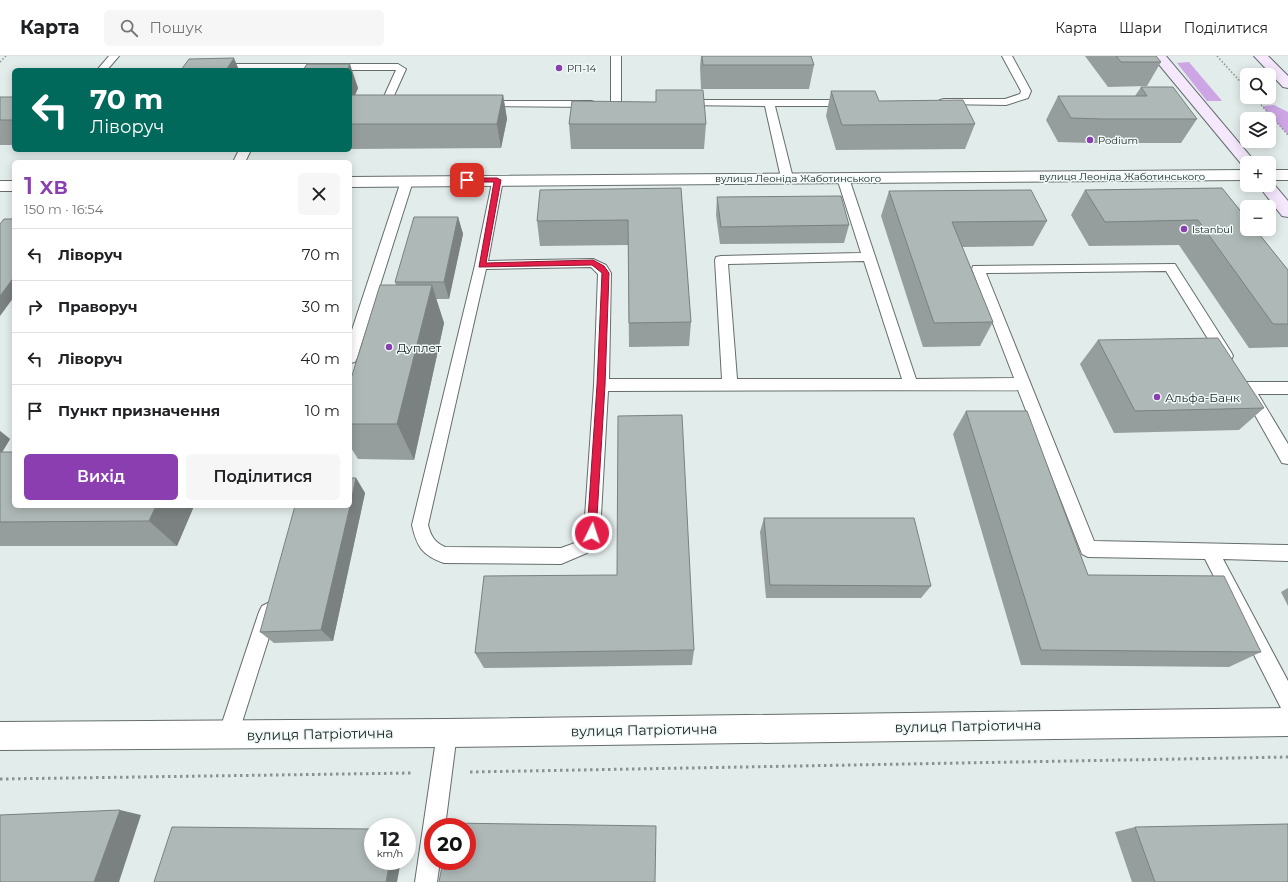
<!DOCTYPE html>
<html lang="uk">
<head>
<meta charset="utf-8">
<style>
  :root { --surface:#fff; --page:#f6f6f6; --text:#202124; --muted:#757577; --line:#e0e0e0; --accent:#8a3eaf }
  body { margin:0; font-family:Montserrat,sans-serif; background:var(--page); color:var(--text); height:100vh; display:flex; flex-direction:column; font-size:15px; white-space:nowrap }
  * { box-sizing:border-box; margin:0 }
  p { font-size:13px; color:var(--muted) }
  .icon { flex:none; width:22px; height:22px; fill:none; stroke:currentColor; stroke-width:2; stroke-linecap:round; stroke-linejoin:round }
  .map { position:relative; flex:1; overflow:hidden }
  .details { position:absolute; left:12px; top:104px; width:340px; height:348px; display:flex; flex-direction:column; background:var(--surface); border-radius:6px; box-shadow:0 2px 10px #0003 }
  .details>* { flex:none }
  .guide { position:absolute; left:12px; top:12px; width:340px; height:84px; border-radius:6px; box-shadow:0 2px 10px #0003; background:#00695c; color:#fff; overflow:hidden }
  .tools { position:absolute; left:1240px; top:12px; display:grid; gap:8px }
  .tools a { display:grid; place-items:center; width:36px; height:36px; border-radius:6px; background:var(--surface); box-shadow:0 2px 10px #0003; font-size:20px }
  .speed { position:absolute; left:364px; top:762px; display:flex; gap:8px; font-size:20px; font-weight:700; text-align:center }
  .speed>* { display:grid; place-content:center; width:52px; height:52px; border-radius:50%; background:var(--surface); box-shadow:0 2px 10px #0003; line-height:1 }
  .speed small { font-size:10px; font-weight:400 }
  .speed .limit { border:6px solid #d22; background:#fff; color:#111 }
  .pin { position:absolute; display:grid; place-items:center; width:34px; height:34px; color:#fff; margin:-17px; border-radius:8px; box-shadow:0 2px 6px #0006 }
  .me { position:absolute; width:44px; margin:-22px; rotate:4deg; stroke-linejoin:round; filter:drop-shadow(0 0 3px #0008) }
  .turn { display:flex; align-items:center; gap:14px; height:84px; padding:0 12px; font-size:18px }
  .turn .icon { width:52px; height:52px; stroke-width:2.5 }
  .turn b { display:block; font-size:28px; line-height:34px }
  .round { display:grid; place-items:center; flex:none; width:42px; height:42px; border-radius:6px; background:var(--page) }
  .summary { display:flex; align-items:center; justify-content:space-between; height:68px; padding:0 12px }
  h1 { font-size:24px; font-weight:600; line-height:30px; color:var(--accent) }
  .cta { display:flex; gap:8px; margin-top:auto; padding:8px 12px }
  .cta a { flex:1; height:46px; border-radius:6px; background:var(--accent); color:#fff; font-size:16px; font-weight:600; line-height:46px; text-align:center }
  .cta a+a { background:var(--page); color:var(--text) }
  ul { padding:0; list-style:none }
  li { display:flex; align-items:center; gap:12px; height:52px; padding:0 12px; border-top:1px solid var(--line) }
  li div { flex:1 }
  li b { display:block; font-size:15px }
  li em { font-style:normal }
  header { display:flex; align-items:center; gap:24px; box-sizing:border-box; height:56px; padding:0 20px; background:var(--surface); border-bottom:1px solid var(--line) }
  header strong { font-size:19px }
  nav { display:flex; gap:22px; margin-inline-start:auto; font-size:14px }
  .search { width:280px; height:36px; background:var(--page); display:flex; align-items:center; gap:10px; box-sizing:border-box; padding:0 14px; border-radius:6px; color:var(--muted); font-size:15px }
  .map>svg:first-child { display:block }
  .green { fill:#cda5e5 }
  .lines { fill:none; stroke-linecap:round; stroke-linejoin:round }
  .lane-casing { stroke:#656d6d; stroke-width:2 }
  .street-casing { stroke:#656d6d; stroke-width:2 }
  .secondary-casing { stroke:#656d6d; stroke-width:2 }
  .path-far1 { stroke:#8b9292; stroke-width:1.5; stroke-dasharray:1.5 2; stroke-linecap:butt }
  .path { stroke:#8b9292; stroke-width:3; stroke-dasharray:2.5 3.5; stroke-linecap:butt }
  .lane { fill:#fff; fill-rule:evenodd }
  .street { fill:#fff; fill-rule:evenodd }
  .secondary { fill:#f5e8fd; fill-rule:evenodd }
  .wall { fill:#969e9d }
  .shaded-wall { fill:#7a8180 }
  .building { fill:#aeb8b7; stroke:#7a8180 }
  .route { fill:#e11d48; stroke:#92132f }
  .poi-dot { fill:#8a3eaf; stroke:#eff9f8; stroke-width:1.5 }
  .labels { text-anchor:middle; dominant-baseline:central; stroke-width:3; stroke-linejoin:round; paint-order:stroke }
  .far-poi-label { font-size:10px; fill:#232626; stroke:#eff9f8; text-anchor:start }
  .far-street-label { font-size:10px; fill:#232626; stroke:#eff9f8 }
  .poi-label { font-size:12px; fill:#232626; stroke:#eff9f8; text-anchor:start }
  .near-street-label { font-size:14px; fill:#232626; stroke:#eff9f8 }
</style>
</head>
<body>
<header>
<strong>Карта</strong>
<div class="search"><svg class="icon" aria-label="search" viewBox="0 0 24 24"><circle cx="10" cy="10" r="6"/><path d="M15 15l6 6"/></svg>Пошук</div>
<nav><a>Карта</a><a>Шари</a><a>Поділитися</a></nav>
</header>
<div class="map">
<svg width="1288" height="826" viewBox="0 0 1288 826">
  <rect width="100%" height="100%" fill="#e2eceb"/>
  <!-- green -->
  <path class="green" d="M1189,6L1222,45H1207L1177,7Z
    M1274,49L1288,56V79L1262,50Z"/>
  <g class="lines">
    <!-- lane casing -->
    <g class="lane-casing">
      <path id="lane" d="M109,0H119L107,14H97Z
        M611,0H621V47L616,50L611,47Z
        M1002,0H1012L1031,35L1028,42L1006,49L940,48L939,46L940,44L944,43H1005L1020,38L1021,35Z
        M197,8H398L406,13L392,44L402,46L403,48C398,53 386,52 381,47L396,14H184Z
        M684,44H850L855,47L850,50H775L793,122L787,125L781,122L765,50L680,49L679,47Z
        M484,45H592L597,48L592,51L480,50L479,48L480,46Z
        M239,94H251L245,106H233Z
        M843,119L849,122L916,323L1014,322L972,213L973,210L1175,208L1231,296L1233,300L1231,304L1226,305L1221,304L1166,215L986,217L1094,485L1288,489V505L1223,503L1288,625V655L1281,652L1205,503L1088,501L1082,498L1018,334L608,335L600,477L587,497L561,508L444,507C422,499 417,491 412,469L475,209L493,122L497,121L503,124L488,205L593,203L606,209L611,217L609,323H722L715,204L716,201L721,200L861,197L837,122ZM864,205L902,323H737L728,208ZM591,211L598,218L594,329L584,475L575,487L561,492L445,491C434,486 431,480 428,469L486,213Z
        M407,122L413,125L357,302L355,306L350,307V280L401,125Z
        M1247,326H1288V338H1258L1288,388V408L1282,407L1242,336L1240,332L1242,328Z
        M268,547L274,550L277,556L238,679L235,686L228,689L221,686L218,679L259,556L262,550Z
        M447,667L454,670L457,677L445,771H433V805H440L437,826H415L437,677L440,670Z"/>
    </g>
    <!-- street casing -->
    <g class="street-casing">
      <path id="street" d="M1247,114V124L350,131V121Z
        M1269,114H1288V124H1269Z
        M0,125H14V135H0Z
        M1288,652V680L447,691L0,694V666L447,663Z"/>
    </g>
    <!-- secondary casing -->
    <g class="secondary-casing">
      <path id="secondary" d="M1152,0H1166L1256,107H1247V111L1243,110Z
        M1254,0H1268L1288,20V32L1283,31Z
        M1269,125L1272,126L1288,145V161L1282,160L1258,129H1269Z"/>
    </g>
    <!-- path-far1 -->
    <path class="path-far1" d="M1217,0L1247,33
      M0,6L6,0
      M1254,41L1288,79"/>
    <!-- path -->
    <path class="path" d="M470,716L1288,701
      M0,723L413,717"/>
    <!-- lane -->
    <use href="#lane" class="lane"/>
    <!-- street -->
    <use href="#street" class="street"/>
    <!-- secondary -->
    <use href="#secondary" class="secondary"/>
  </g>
  <!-- wall -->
  <path class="wall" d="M701,0H811L814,9L809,33H701L700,11Z
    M1085,0H1156L1161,6L1147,30L1108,31Z
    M350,14L358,32L355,39H503L507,63L501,92L350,93Z
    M1141,31L1197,63L1181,87H1089L1058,86L1046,64L1058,40H1135Z
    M831,35L879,45L975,68L965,93L836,94L826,60Z
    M0,41H14V89H0Z
    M569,68H706L704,93H571Z
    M681,132L691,266L689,290L629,291L628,189L540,190L537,165Z
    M1222,132L1288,214V291L1249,292L1179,189L1089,190L1071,159L1085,134Z
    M889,135L1047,165L1033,190L962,191L993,266L980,290L923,291L881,160Z
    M717,141L849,169L844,187L720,188L716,159Z
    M458,161L463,178L449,243H436L444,267L414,404L358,403L350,390V326L396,229L395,226Z
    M1098,284L1264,352L1239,374L1114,377L1080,308Z
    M966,355L1088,519L1261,596L1229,611L1021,609L953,378Z
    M0,375L10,383L2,396L14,450H194L177,490H0Z
    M356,422L365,437L333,585L274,587L260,576Z
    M764,462L931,530L921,542H766L760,476Z
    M1288,532V550L1281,536Z
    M694,594L692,609L484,612L475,597Z
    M1135,771L1288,826H1132L1115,776Z"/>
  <!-- shaded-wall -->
  <path class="shaded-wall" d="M234,2L239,14H226Z
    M350,8L358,32L350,51V14H347Z
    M503,39L507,63L501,92L497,68Z
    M458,161L463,178L449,243L444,226Z
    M14,221V241L0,260V240Z
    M432,229L444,267L414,404L397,368Z
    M0,375L10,383L0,400Z
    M356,422L365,437L333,585L321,574Z
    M156,450H194L177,490L149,465Z
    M120,754L141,759L119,826H94Z
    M390,805H401L397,826H386Z"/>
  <!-- building -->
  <path class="building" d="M702,0H811L814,9H703Z
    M1116,0H1156L1161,6H1121Z
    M234,2L226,14H181L189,3Z
    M307,8H350L347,14H303Z
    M1141,31H1173L1197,63H1103L1071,62L1058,40H1147Z
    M656,34H703L706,68H569L572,45L656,46Z
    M831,35H875L879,45L963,44L975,68L842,69Z
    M350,39H503L497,68H350Z
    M0,41H14V64H0Z
    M681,132L691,266L629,267L628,164L537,165L540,134Z
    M1222,132L1247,163V173H1255L1288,214V268H1273L1198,164L1105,166L1085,134Z
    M1031,134L1047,165L952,166L993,266L934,267L889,135Z
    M841,140L849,169L721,171L717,141Z
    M414,161H458L444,226H395Z
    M4,163H14V221L0,240V168Z
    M380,229H432L397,368H350V326Z
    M1218,282L1264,352L1135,355L1098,284Z
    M966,355H1027L1088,519L1224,520L1261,596L1041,594Z
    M682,359L694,594L475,597L484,520L617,519L618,360Z
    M0,396H14V450H156L149,465L0,466Z
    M350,422H356L350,450Z
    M295,450H350L321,574L260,576Z
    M764,462H914L931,530L770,529Z
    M120,754L94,826H0V759Z
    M449,767L656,770L655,826H439L443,805H467V771H448Z
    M1288,768V826H1155L1135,771Z
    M172,771L373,773V805H390L386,826H154Z"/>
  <!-- route -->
  <path class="route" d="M497,122L501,124L486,207L593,204L604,210L609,217L605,329L596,477L592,481L587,477L597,329L602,217L592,209L479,211L494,126H467L464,124L467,122Z"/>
  <!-- markers -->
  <g class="poi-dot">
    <circle cx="559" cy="12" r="4"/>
    <circle cx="1090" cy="84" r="4"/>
    <circle cx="1184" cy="173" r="4"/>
    <circle cx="389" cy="291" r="4"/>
    <circle cx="1157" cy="341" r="4"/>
  </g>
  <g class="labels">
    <!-- far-poi labels -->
    <g class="far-poi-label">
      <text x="567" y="12">РП-14</text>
      <text x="1098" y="84">Podium</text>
      <text x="1192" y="173">Istanbul</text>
    </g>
    <!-- far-street labels -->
    <g class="far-street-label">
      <text x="1122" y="120">вулиця Леоніда Жаботинського</text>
      <text x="798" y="122">вулиця Леоніда Жаботинського</text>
    </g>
    <!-- poi labels -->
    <g class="poi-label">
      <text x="397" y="291">Дуплет</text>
      <text x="1165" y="341">Альфа-Банк</text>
    </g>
    <!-- near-street labels -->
    <g class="near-street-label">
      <text transform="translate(968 670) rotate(-1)">вулиця Патріотична</text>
      <text transform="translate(644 674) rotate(-1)">вулиця Патріотична</text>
      <text transform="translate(320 678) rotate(-1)">вулиця Патріотична</text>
    </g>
  </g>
</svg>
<div class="tools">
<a><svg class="icon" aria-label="search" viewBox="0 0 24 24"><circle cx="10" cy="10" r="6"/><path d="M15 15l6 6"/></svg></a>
<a><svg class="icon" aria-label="layers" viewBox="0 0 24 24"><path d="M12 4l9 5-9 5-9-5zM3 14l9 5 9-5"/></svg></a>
<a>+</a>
<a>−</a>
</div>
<div class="speed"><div>12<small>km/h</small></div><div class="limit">20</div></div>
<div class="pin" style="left:467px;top:124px;background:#d93025"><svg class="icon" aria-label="arrive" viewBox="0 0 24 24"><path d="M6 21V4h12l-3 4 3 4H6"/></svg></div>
<svg class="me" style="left:592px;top:477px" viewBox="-20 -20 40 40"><circle r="17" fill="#e11d48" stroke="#fff" stroke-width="3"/><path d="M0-11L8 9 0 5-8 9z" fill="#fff"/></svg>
<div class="guide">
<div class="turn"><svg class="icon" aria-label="left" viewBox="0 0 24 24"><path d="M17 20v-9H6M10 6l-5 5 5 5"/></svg><div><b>70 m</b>Ліворуч</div></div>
</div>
<section class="details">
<div class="summary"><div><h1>1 хв</h1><p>150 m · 16:54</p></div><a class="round"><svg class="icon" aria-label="close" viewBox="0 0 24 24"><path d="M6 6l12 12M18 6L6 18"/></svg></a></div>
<ul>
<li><svg class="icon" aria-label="left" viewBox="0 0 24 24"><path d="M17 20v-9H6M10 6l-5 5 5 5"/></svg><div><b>Ліворуч</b></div><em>70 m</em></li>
<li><svg class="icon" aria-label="right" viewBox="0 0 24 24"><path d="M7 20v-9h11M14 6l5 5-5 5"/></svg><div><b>Праворуч</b></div><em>30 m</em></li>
<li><svg class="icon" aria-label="left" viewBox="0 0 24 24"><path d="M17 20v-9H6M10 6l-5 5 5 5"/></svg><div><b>Ліворуч</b></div><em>40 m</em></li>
<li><svg class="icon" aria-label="arrive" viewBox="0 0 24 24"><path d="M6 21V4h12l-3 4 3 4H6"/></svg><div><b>Пункт призначення</b></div><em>10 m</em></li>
</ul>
<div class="cta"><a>Вихід</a><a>Поділитися</a></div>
</section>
</div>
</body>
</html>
